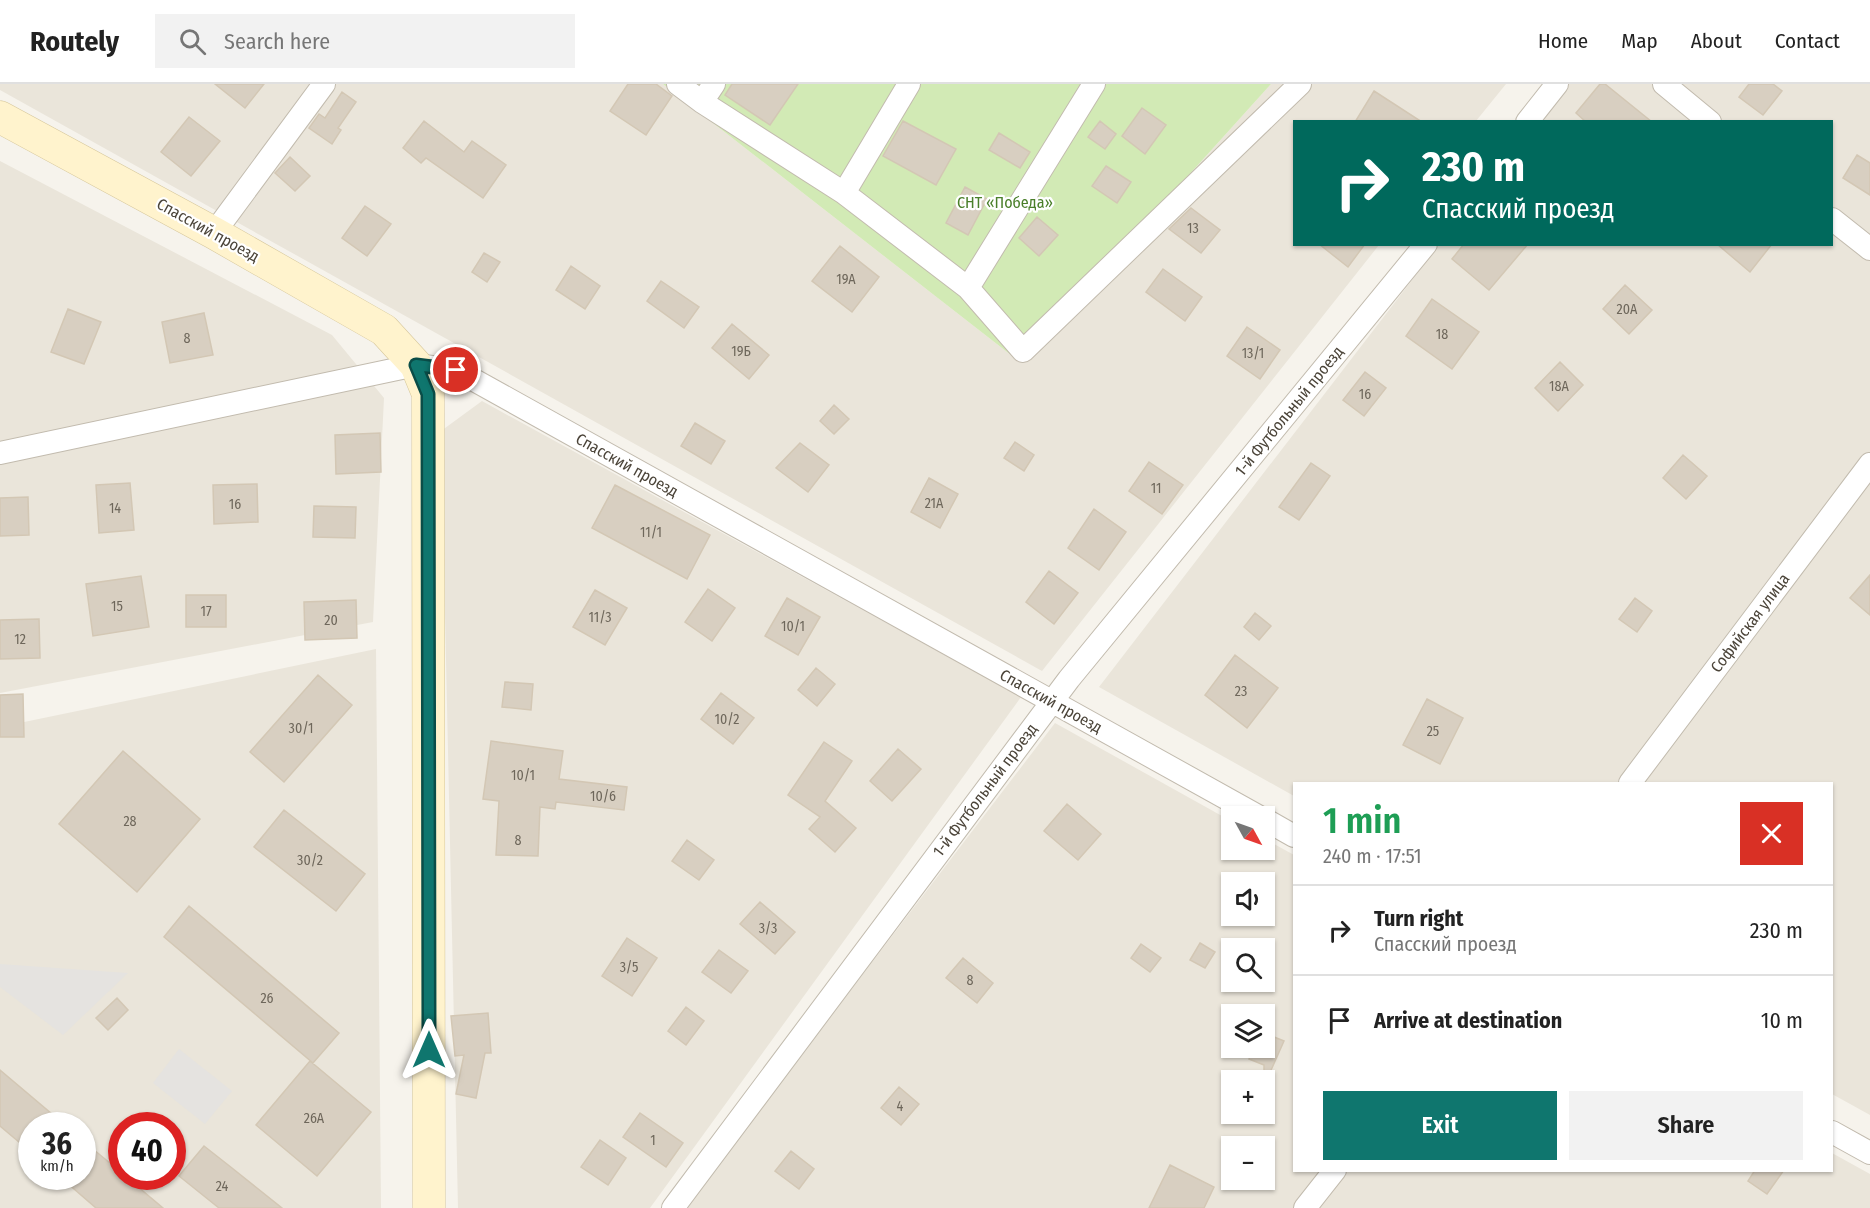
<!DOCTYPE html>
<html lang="en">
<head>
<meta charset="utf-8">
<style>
  :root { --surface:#fff; --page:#f2f2f2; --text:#222; --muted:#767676; --line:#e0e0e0; --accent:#0f766e }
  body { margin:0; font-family:"Fira Sans Condensed",sans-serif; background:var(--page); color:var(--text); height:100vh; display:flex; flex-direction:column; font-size:22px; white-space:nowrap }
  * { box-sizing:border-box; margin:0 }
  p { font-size:20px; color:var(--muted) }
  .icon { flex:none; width:33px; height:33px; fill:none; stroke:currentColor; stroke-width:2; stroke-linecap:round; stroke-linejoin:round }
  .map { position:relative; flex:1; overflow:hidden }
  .drawer { position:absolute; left:1293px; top:698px; width:540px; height:390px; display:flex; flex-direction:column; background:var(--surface); border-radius:0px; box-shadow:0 2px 4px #0004 }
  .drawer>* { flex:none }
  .hud { position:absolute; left:1293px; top:36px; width:540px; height:126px; border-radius:0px; box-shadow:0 2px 4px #0004; background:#00695c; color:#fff; overflow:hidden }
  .needle { width:39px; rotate:130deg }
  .buttons { position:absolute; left:1221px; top:722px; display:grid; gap:12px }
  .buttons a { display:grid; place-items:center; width:54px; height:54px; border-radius:0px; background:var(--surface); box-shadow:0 2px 4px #0004; font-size:30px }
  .speed { position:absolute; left:18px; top:1028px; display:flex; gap:12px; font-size:30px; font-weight:700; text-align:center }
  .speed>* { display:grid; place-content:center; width:78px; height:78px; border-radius:50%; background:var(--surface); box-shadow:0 2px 4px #0004; line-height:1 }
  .speed small { font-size:15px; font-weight:400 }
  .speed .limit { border:9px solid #d22; background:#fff; color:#111 }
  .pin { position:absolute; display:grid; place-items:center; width:51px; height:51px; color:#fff; margin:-26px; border:3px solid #fff; border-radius:50%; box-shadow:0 2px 6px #0007 }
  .me { position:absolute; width:66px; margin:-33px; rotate:0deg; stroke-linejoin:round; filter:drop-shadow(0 0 4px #0008) }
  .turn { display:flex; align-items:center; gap:21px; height:126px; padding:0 30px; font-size:27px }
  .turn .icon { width:78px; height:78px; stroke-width:2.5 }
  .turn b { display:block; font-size:42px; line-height:51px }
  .round { display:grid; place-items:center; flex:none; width:63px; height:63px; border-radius:0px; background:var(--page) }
  .overview { display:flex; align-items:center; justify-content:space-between; height:102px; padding:0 30px }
  h1 { font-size:36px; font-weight:600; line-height:45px; color:#1e9e55 }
  .cta { display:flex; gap:12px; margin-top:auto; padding:12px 30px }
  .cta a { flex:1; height:69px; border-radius:0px; background:var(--accent); color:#fff; font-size:24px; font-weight:600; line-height:69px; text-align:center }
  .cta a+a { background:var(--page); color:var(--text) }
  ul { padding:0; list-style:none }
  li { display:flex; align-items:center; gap:18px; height:90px; padding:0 30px; border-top:2px solid var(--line) }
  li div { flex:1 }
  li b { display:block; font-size:22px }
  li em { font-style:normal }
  header { display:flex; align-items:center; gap:36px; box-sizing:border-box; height:84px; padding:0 30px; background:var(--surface); border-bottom:2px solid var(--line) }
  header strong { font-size:28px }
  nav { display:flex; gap:33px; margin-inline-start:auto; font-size:21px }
  .search { width:420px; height:54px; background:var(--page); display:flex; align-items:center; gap:15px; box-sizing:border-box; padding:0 21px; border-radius:0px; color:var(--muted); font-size:22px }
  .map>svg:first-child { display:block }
  .residential { fill:#eae5da; fill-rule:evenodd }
  .green { fill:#d2eab5 }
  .parking { fill:#e5e3e0 }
  .building { fill:#d8cfc1; stroke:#d3c7b4; stroke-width:1.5 }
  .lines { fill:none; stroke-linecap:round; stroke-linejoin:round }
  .street-casing { stroke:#c2bbae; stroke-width:24 }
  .secondary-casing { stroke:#d6c79b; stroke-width:33 }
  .street { stroke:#fff; stroke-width:22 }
  .secondary { stroke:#fff3cd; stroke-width:32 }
  .route-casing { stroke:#0a4d48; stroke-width:15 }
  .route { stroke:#0f766e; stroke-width:10 }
  .labels { text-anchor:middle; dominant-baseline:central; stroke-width:4.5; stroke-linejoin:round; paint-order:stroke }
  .number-label { font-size:14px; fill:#6e675b }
  .park-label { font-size:16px; fill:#4a7f2a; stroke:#fff }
  .street-label { font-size:16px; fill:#4b4439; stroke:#fff }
</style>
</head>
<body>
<header>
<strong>Routely</strong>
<div class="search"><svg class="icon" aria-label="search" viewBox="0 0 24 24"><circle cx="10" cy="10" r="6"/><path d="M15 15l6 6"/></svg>Search here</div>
<nav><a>Home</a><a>Map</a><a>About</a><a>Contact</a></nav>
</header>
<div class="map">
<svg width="1870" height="1124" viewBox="0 0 1870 1124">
  <rect width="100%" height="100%" fill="#f6f3ec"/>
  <!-- residential -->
  <path class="residential" d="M0,0H663L1020,278L1271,0H1506L1476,37L1294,38V160L1379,161L1042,587L0,6Z
    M1562,0H1870V1031L1832,1010V699H1294V712L1099,603L1439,161L1832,160V38L1533,37Z
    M0,77L332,251L384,314L373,538L0,609Z
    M482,317L1021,613L650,1124H458L441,347Z
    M376,565L381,1124H0V643ZM32,1041H82V1092H32ZM122,1041H172V1092H122Z
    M1055,639L1231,737L1232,765H1264L1265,755L1294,771V1086H1832V1069L1870,1090V1124H684ZM1232,798H1264V831H1232ZM1232,864H1264V897H1232ZM1232,930H1264V963H1232ZM1232,996H1264V1029H1232ZM1232,1062H1264V1095H1232Z"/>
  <!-- green -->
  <path class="green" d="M663,0H1271L1020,278Z"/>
  <!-- parking -->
  <path class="parking" d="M0,880L128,889L63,951L0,903Z
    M179,965L232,1007L205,1040L153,999Z"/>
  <!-- building -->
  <path class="building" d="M215,0H264L245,24Z
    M628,0H656L672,12L646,51L610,27Z
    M732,0H798L770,41L725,11Z
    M1600,0H1605L1652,38H1586L1576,29Z
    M1749,0H1773L1782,7L1763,31L1739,13Z
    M1374,7L1422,38H1355Z
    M342,8L356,18L338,44L341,46L332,60L309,44L319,30L325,34Z
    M1142,24L1166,41L1145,70L1122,52Z
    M189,33L220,57L191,92L161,68Z
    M424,37L464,68L472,57L506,81L483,114L426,74L421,79L403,64Z
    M903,37L956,65L936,101L883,72Z
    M1100,37L1116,50L1105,65L1088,53Z
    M999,49L1030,68L1020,84L989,66Z
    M1857,71L1870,79V111L1843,94Z
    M290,73L310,92L295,107L275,89Z
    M1106,82L1131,98L1117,119L1092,102Z
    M965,103L987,115L968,151L946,139Z
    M365,122L391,140L367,172L342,154Z
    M1191,124L1220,146L1201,169L1169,145Z
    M1037,133L1058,151L1039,172L1019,154Z
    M1319,160H1365L1348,183Z
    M1464,160H1528L1489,206L1452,175Z
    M1717,160H1772L1750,188Z
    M840,162L879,193L852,228L812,197Z
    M484,169L500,178L487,198L472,188Z
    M571,182L600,202L585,225L556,206Z
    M1163,185L1202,213L1185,237L1146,208Z
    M661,197L699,223L684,244L647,217Z
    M1625,201L1652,226L1629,250L1603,225Z
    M1432,215L1479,248L1452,285L1406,252Z
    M68,225L101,238L84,280L51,268Z
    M204,229L213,271L170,279L162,238Z
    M732,240L769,271L749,295L712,264Z
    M1247,243L1280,266L1260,295L1227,272Z
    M1560,278L1583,301L1558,327L1535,304Z
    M1365,288L1386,304L1364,332L1343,316Z
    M834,321L849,335L834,350L820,337Z
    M695,339L725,357L711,380L681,362Z
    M380,349L381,388L336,390L335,351Z
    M1015,358L1034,371L1024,387L1004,374Z
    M800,359L829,381L808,408L776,384Z
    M1683,371L1707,392L1686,415L1663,394Z
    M1149,378L1183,401L1162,430L1129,407Z
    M1311,379L1330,392L1299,436L1279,423Z
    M929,394L958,410L940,444L911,428Z
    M130,399L134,446L99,449L96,401Z
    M257,400L258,438L214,440L213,401Z
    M615,401L710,451L687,495L592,444Z
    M28,413L29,451L0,452V414Z
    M314,422L356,423L355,454L313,453Z
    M1094,425L1126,448L1099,486L1068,464Z
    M1049,487L1078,509L1054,540L1026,518Z
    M1870,491V531L1850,514Z
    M141,492L149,543L93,552L86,500Z
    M708,505L735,524L712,557L685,538Z
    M595,506L627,524L605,561L573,543Z
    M186,511H226V543H186Z
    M787,514L820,533L798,571L765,552Z
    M1635,514L1652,527L1637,548L1619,535Z
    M356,516L357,554L305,556L304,518Z
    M1255,529L1271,542L1259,556L1244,543Z
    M39,535L40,574L0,575V536Z
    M1235,571L1278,604L1247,644L1205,611Z
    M816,584L835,600L817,622L798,606Z
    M318,591L352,621L284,698L250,668Z
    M505,598L533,600L531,626L502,623Z
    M721,609L754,634L733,660L701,635Z
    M23,610L24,653H0V611Z
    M1427,615L1463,634L1440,680L1403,661Z
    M491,657L563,667L559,695L627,703L624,726L556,718L555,725L540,723L538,772L496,771L499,717L483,715Z
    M824,658L852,677L825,717L856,744L835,768L809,745L820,733L788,711Z
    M898,665L921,685L892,717L870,697Z
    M123,667L200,735L137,808L59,740Z
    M1067,720L1101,750L1078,776L1044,747Z
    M284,726L365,790L336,827L254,763Z
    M687,756L714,776L699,796L672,777Z
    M760,818L795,848L775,870L740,840Z
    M189,822L339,949L313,979L164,853Z
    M627,854L657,874L632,912L602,892Z
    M1200,859L1215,868L1205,884L1190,876Z
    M1141,860L1161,874L1150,888L1131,874Z
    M719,866L748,887L731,909L702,888Z
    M963,874L993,899L977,919L946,894Z
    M117,914L128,926L108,946L96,934Z
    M686,923L704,937L686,961L668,947Z
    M488,929L491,969H485L476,1014L456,1010L464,971L455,972L451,932Z
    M1264,949L1284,957L1264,1002V981L1249,975L1254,963H1264Z
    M310,977L371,1028L317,1092L256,1041Z
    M0,986L65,1041H32V1069L0,1042Z
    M899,1003L919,1020L901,1041L881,1024Z
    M640,1029L683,1059L666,1083L623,1053Z
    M82,1056L122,1089V1092H125L163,1124H96L59,1092H82Z
    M600,1056L626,1074L608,1101L581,1083Z
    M204,1062L232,1084L282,1124H219L179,1092Z
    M791,1067L814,1085L799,1105L775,1087Z
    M1170,1081L1214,1103L1204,1124H1149Z
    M1755,1086H1784L1767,1110L1748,1097Z"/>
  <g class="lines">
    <!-- street casing -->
    <g class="street-casing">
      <path id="street" d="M678,0L702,18L844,109L968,204L1023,267L1300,0
        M1664,0L1710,38
        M702,18L714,0
        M1527,38L1557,0
        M844,109L909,0
        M1832,135L1870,165
        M214,149L324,0
        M968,204L1094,0
        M0,369L416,281L456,286L1258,732
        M1630,699L1870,380
        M1264,735L1294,752
        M1832,1048L1870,1069
        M673,1124L1069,595L1426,160
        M1305,1124L1335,1086"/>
    </g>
    <!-- secondary casing -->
    <g class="secondary-casing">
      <path id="secondary" d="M0,33L214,149L384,246L416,281L428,310L429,1124"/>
    </g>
    <!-- street -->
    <use href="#street" class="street"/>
    <!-- secondary -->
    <use href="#secondary" class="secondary"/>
  </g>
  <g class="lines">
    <!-- route casing -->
    <g class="route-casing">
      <path id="route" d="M429,966L428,310L416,281L456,286"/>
    </g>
    <!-- route -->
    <use href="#route" class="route"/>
  </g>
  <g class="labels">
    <!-- number labels -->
    <g class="number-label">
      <text x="1193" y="144">13</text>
      <text x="846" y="195">19А</text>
      <text x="1627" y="225">20А</text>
      <text x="1442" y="250">18</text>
      <text x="187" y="254">8</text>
      <text x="741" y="267">19Б</text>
      <text x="1253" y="269">13/1</text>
      <text x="1559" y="302">18А</text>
      <text x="1365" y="310">16</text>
      <text x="1156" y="404">11</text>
      <text x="934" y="419">21А</text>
      <text x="235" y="420">16</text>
      <text x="115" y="424">14</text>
      <text x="651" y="448">11/1</text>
      <text x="117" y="522">15</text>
      <text x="206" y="527">17</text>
      <text x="600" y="533">11/3</text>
      <text x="331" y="536">20</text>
      <text x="793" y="542">10/1</text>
      <text x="20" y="555">12</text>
      <text x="1241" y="607">23</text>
      <text x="727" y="635">10/2</text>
      <text x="301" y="644">30/1</text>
      <text x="1433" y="647">25</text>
      <text x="523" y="691">10/1</text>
      <text x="603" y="712">10/6</text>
      <text x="130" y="737">28</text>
      <text x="518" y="756">8</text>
      <text x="310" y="776">30/2</text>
      <text x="768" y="844">3/3</text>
      <text x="629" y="883">3/5</text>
      <text x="970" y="896">8</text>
      <text x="267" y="914">26</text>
      <text x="900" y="1022">4</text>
      <text x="314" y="1034">26А</text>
      <text x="653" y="1056">1</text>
      <text x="222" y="1102">24</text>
    </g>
    <!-- park labels -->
    <g class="park-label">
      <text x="1005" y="118">СНТ «Победа»</text>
    </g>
    <!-- street labels -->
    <g class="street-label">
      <text transform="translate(208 146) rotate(29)">Спасский проезд</text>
      <text transform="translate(1289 327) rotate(-51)">1-й Футбольный проезд</text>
      <text transform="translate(627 381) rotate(29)">Спасский проезд</text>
      <text transform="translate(1750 539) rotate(-53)">Софийская улица</text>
      <text transform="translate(1051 617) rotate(29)">Спасский проезд</text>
      <text transform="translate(985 706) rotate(-53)">1-й Футбольный проезд</text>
    </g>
  </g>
</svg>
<div class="buttons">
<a><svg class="needle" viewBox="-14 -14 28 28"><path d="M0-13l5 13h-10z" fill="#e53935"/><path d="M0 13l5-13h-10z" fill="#767676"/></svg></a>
<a><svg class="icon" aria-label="sound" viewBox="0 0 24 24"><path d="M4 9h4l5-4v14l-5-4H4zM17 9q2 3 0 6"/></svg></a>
<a><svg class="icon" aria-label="search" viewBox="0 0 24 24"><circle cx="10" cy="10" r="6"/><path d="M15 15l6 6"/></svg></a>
<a><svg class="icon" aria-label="layers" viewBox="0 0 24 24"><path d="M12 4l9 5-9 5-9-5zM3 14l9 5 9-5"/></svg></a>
<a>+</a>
<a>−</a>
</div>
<div class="speed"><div>36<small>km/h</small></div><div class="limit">40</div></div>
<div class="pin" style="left:456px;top:286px;background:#d93025"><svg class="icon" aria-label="arrive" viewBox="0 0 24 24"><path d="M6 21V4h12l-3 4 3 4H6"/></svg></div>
<svg class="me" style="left:429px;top:966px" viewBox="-20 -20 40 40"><path d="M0-17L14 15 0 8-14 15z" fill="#0f766e" stroke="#fff" stroke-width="4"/></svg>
<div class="hud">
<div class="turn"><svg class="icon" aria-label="right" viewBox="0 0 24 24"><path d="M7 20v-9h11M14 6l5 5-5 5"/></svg><div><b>230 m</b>Спасский проезд</div></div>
</div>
<section class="drawer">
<div class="overview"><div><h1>1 min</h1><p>240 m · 17:51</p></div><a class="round" style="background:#d93025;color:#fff"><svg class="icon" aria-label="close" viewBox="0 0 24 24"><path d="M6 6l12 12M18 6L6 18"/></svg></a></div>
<ul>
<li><svg class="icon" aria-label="right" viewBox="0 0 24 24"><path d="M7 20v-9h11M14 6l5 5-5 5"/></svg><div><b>Turn right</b><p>Спасский проезд</p></div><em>230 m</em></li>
<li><svg class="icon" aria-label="arrive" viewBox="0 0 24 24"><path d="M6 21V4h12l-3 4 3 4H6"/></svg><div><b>Arrive at destination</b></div><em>10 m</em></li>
</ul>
<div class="cta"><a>Exit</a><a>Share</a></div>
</section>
</div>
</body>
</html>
